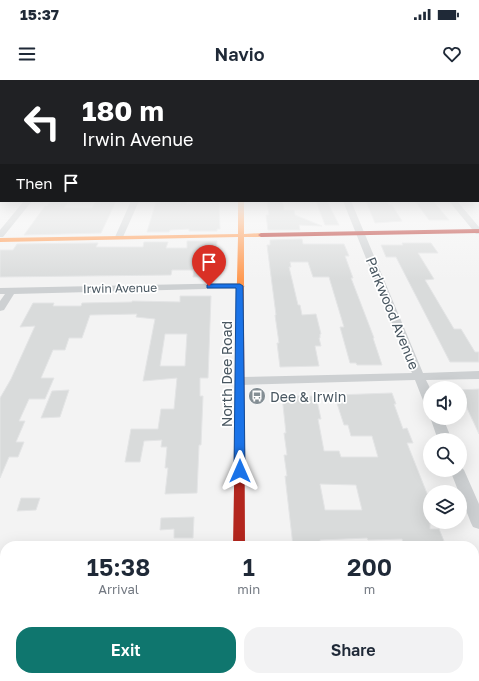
<!DOCTYPE html>
<html lang="en">
<head>
<meta charset="utf-8">
<style>
  :root { --surface:#fff; --page:#f2f2f3; --text:#1f2937; --muted:#747a83; --accent:#0f766e }
  body { margin:0; font-family:"Golos Text",sans-serif; background:var(--page); color:var(--text); height:100vh; display:flex; flex-direction:column; font-size:15px; white-space:nowrap }
  * { box-sizing:border-box; margin:0 }
  p { font-size:13px; color:var(--muted) }
  .icon { flex:none; width:22px; height:22px; fill:none; stroke:currentColor; stroke-width:2; stroke-linecap:round; stroke-linejoin:round }
  .map { position:relative; flex:1; overflow:hidden }
  .drawer { position:absolute; left:0px; top:461px; width:479px; height:140px; display:flex; flex-direction:column; background:var(--surface); border-radius:16px 16px 0 0; box-shadow:0 4px 16px #0002 }
  .drawer>* { flex:none }
  .guide { position:absolute; left:0px; top:0px; width:479px; height:122px; box-shadow:0 4px 16px #0002; background:#202124; color:#fff; overflow:hidden }
  .buttons { position:absolute; left:423px; top:301px; display:grid; gap:8px }
  .buttons a { display:grid; place-items:center; width:44px; height:44px; border-radius:50%; background:var(--surface); box-shadow:0 4px 16px #0002; font-size:20px }
  .pin { position:absolute; display:grid; place-items:center; width:34px; height:34px; color:#fff; margin:-41px -17px; border-radius:50% 50% 50% 0; rotate:-45deg; box-shadow:0 0 4px #0007 }
  .pin .icon { rotate:45deg }
  .me { position:absolute; width:44px; margin:-22px; rotate:0deg; stroke-linejoin:round; filter:drop-shadow(0 0 3px #0008) }
  .turn { display:flex; align-items:center; gap:14px; height:84px; padding:0 16px; font-size:18px }
  .turn .icon { width:52px; height:52px; stroke-width:2.5 }
  .turn b { display:block; font-size:28px; line-height:34px }
  .then { display:flex; align-items:center; height:38px; padding:0 16px; background:#0003; gap:8px; font-size:15px }
  .eta { display:flex; justify-content:space-evenly; align-items:center; height:68px; text-align:center }
  .eta b { font-size:24px; font-weight:600; line-height:28px }
  .action { display:flex; gap:8px; margin-top:auto; padding:8px 16px }
  .action a { flex:1; height:46px; border-radius:16px; background:var(--accent); color:#fff; font-size:16px; font-weight:600; line-height:46px; text-align:center }
  .action a+a { background:var(--page); color:var(--text) }
  .status { display:flex; justify-content:space-between; align-items:center; height:28px; padding:0 20px; background:var(--surface); direction:ltr }
  .status svg { height:11px; fill:currentColor }
  header { display:flex; justify-content:space-between; align-items:center; height:52px; padding:0 16px; background:var(--surface); font-size:18px; font-weight:600 }
  .map>svg:first-child { display:block }
  .building { fill:#d9dbdb; stroke:#e4e5e6; fill-rule:evenodd }
  .lines { fill:none; stroke-linecap:round; stroke-linejoin:round }
  .street { fill:#cdd0d2; fill-rule:evenodd }
  .fast { fill:#63d668; fill-rule:evenodd }
  .slow { fill:#ff974d; fill-rule:evenodd }
  .jam { fill:#b3261e; fill-rule:evenodd }
  .route { fill:#1a73e8; stroke:#114b97 }
  .labels { text-anchor:middle; dominant-baseline:central; stroke-width:3.5; stroke-linejoin:round; paint-order:stroke }
  .far-street-label { font-size:12px; fill:#495761; stroke:#fff }
  .street-label { font-size:14px; fill:#495761; stroke:#fff }
  .poi-label { font-size:14px; fill:#495761; stroke:#fff; text-anchor:start }
</style>
</head>
<body>
<div class="status"><b>15:37</b><svg viewBox="0 0 49 12"><path d="M0 12V9h3v3zM5 12V6h3v6zM10 12V3h3v9zM15 12V0h3v12zM26 1h20v11H26zM47 4h2v5h-2z"/></svg></div>
<header><svg class="icon" aria-label="menu" viewBox="0 0 24 24"><path d="M4 6h16M4 12h16M4 18h16"/></svg>Navio<svg class="icon" aria-label="heart" viewBox="0 0 24 24"><path d="M12 20l-8-8c-3-5 5-10 8-4 3-6 11-1 8 4z"/></svg></header>
<div class="map">
<svg width="479" height="601" viewBox="0 0 479 601">
  <rect width="100%" height="100%" fill="#f3f3f3"/>
  <!-- building -->
  <path class="building" d="M51,121L67,123L64,128H92L96,121H116L101,153L24,155L45,126H47Z
    M187,121L186,124L219,123L220,149H217V151H189V149L170,150L169,152H147L156,122Z
    M267,121H282L284,130H294L295,135L322,146L299,145L300,150H268L266,135H269Z
    M316,121H327L339,145H325Z
    M366,121L387,122L389,125H392L402,141L375,143Z
    M415,121H433L449,140H429Z
    M302,159L303,164H344L349,176H345L353,198H351L374,258H373L382,285H357L356,283H350L340,247H344L329,197H313L308,182H290L291,187H289L298,225H300L302,235L316,234L321,254H320V258H319L321,266H315L319,286L280,287L277,263H279L275,235H276L267,165H270V160Z
    M187,161H217L214,197H193L194,190H172L171,195L0,197V170H13L17,164L98,163L96,167H143L144,162H168L166,168H187Z
    M402,163H431L438,173H418L434,199L425,200L454,249H461L475,272H479V282H450L396,177H386L381,165H403Z
    M180,216H211L208,298H200V316H203L201,365H199L197,413L165,414L168,388H165L167,367H161L162,360L144,361L140,382H125L131,349H158L161,329H174L177,298L143,301L155,239L136,237L137,234L90,235L82,258H69L65,270H53L41,298H54L45,319H29L19,341H25L16,362H24L18,377H9L0,398V318L11,299L35,246L20,247L33,223H54L53,226H81L82,223L132,222V221L180,222ZM165,254H187L185,286H160Z
    M479,309V354L460,313V310Z
    M69,310L60,337L41,338L52,311Z
    M392,313L396,324H394L403,349L407,348L413,363H407L430,421V449H439L446,466H404L402,459L368,460L367,458L320,460L321,466H293L285,396H287L284,375H287L284,353H286L282,316H316L321,339H318L324,371H339L341,377H378L372,356H351L348,345H344L335,317H337L336,315ZM320,404L356,405L362,430H325Z
    M21,418H40L36,430L17,431Z
    M194,437L193,458H174V449L160,450L161,438Z"/>
  <g class="lines">
    <!-- street -->
    <path class="street" d="M24,121H32L3,157H0V150Z
      M131,121H139L123,157L116,159L115,157Z
      M343,121H351L423,293L479,291V299L426,300L430,308V327L424,323L415,300L240,305L234,301L240,297L412,293Z
      M449,121H457L479,147V154H476Z
      M240,203L245,206L243,208L14,214L4,230L0,231V221L5,214H0V208Z
      M430,337L443,338L452,360H438Z
      M460,386L464,390L479,424V449L473,447L471,443L450,390H460Z
      M0,534H5V552H0Z"/>
    <!-- fast -->
    <path class="fast" d="M231,596H247L246,601H230Z"/>
    <!-- slow -->
    <path class="slow" d="M238,121H244V154L261,153L264,155L261,157H244V241L240,243L236,241L238,157L0,162V158L238,154Z"/>
    <!-- jam -->
    <path class="jam" d="M479,149V153L261,157L258,155L261,153Z
      M237,239H243L244,241L245,466H233Z"/>
  </g>
  <!-- sky -->
  <linearGradient id="sky" x2="0" y2="1"><stop stop-color="#8fc9ec"/><stop offset="0.58" stop-color="#fafafa"/><stop offset="1" stop-color="#fafafa" stop-opacity="0"/></linearGradient>
  <rect width="479" height="201" fill="url(#sky)"/>
  <!-- route -->
  <path class="route" d="M209,204H240L243,206L245,391L240,395L234,391L236,208H207V205Z"/>
  <!-- icons -->
  <defs>
    <g id="bus-disc" transform="scale(0.9)"><circle r="9.5" fill="#848e94" stroke="#fff"/><path d="M-5-6H5V4H4V6H2V4H-2V6H-4V4H-5ZM-3.5-4V0h7V-4ZM-3.5 1.2v1.5H-2V1.2ZM2 1.2v1.5H3.5V1.2Z" fill="#fff"/></g>
  </defs>
  <g fill-rule="evenodd">
    <use href="#bus-disc" x="257" y="316"/>
  </g>
  <g class="labels">
    <!-- far-street labels -->
    <g class="far-street-label">
      <text transform="translate(120 208) rotate(-1)">Irwin Avenue</text>
    </g>
    <!-- street labels -->
    <g class="street-label">
      <text transform="translate(393 233) rotate(68)">Parkwood Avenue</text>
      <text transform="translate(226 294) rotate(-90)">North Dee Road</text>
    </g>
    <!-- poi labels -->
    <g class="poi-label">
      <text x="270" y="316">Dee &amp; Irwin</text>
    </g>
  </g>
</svg>
<div class="buttons">
<a><svg class="icon" aria-label="sound" viewBox="0 0 24 24"><path d="M4 9h4l5-4v14l-5-4H4zM17 9q2 3 0 6"/></svg></a>
<a><svg class="icon" aria-label="search" viewBox="0 0 24 24"><circle cx="10" cy="10" r="6"/><path d="M15 15l6 6"/></svg></a>
<a><svg class="icon" aria-label="layers" viewBox="0 0 24 24"><path d="M12 4l9 5-9 5-9-5zM3 14l9 5 9-5"/></svg></a>
</div>
<div class="pin" style="left:209px;top:206px;background:#d93025"><svg class="icon" aria-label="arrive" viewBox="0 0 24 24"><path d="M6 21V4h12l-3 4 3 4H6"/></svg></div>
<svg class="me" style="left:240px;top:391px" viewBox="-20 -20 40 40"><path d="M0-17L14 15 0 8-14 15z" fill="#1a73e8" stroke="#fff" stroke-width="4"/></svg>
<div class="guide">
<div class="turn"><svg class="icon" aria-label="left" viewBox="0 0 24 24"><path d="M17 20v-9H6M10 6l-5 5 5 5"/></svg><div><b>180 m</b>Irwin Avenue</div></div>
<div class="then">Then<svg class="icon" aria-label="arrive" viewBox="0 0 24 24"><path d="M6 21V4h12l-3 4 3 4H6"/></svg></div>
</div>
<section class="drawer">
<div class="eta">
<div><b>15:38</b><p>Arrival</p></div>
<div><b>1</b><p>min</p></div>
<div><b>200</b><p>m</p></div>
</div>
<div class="action"><a>Exit</a><a>Share</a></div>
</section>
</div>
</body>
</html>
